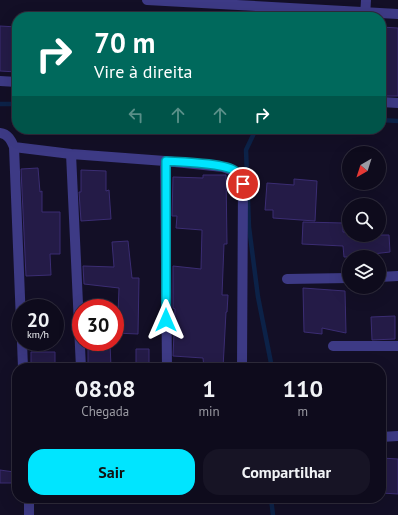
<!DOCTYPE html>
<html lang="pt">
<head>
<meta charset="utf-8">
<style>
  :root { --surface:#0e0b1c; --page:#171425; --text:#f1f3f6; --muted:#9b9ba3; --line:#2e2b3b; --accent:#00e5ff }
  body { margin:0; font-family:"PT Sans",sans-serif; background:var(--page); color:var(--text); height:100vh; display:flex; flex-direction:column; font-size:15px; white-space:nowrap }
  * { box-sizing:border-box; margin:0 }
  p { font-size:13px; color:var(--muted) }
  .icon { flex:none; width:22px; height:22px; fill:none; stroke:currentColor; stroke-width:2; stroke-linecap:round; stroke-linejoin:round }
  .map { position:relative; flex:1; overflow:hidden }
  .drawer { position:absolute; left:12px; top:363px; width:374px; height:140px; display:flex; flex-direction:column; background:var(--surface); border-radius:16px; box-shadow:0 4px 16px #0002,0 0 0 1px var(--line) }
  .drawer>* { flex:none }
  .guide { position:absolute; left:12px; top:12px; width:374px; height:122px; border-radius:16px; box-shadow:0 4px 16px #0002,0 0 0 1px var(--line); background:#00695c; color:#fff; overflow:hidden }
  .needle { width:26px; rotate:219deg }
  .tools { position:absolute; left:342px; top:146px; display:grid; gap:8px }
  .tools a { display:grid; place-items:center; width:44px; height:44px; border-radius:50%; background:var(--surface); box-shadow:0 4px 16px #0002,0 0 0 1px var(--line); font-size:20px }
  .speed { position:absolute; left:12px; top:299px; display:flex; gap:8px; font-size:20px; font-weight:700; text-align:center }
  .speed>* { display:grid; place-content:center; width:52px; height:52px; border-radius:50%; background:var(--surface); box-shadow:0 4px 16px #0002,0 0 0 1px var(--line); line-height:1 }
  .speed small { font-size:10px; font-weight:400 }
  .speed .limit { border:6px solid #d22; background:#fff; color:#111 }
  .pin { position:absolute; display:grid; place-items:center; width:34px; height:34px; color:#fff; margin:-17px; border:2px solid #fff; border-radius:50%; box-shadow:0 1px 4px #0007 }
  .me { position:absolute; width:44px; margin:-22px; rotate:0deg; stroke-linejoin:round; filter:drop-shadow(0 0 3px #0008) }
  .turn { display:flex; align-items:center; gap:14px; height:84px; padding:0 16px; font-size:18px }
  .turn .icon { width:52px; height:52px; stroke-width:2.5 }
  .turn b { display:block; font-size:28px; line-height:34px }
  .lanes { display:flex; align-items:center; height:38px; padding:0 16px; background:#0003; justify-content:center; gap:20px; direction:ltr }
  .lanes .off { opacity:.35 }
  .eta { display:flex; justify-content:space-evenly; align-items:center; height:68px; text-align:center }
  .eta b { font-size:24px; font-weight:800; line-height:28px }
  .cta { display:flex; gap:8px; margin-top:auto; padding:8px 16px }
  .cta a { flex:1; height:46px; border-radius:16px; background:var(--accent); color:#111; font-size:16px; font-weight:800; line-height:46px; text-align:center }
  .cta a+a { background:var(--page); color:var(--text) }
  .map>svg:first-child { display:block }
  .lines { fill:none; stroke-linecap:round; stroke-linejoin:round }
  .stream { stroke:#0c2248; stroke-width:4.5 }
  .building { fill:#241b47; stroke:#3b2d73 }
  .street { stroke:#3d3a85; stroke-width:10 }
  .route-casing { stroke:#0095a6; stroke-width:10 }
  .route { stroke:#00e5ff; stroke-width:7 }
</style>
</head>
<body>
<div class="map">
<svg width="398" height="515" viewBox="0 0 398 515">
  <rect width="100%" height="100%" fill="#130f26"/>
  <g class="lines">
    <!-- stream -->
    <path class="stream" d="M0,104H17
      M381,120L398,121
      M256,129L246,150L249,227L258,297L272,368
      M271,498L273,515"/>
  </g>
  <!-- building -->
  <path class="building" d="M0,26L17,27V72L0,71Z
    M381,27L398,28V96H381Z
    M38,168L40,192L42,191V212H60V254H50L51,275L26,276L21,169Z
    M81,170L106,171V191L109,190L111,219L81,221L79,192H81Z
    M203,175H226L227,244H224L222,295H228L227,312H226L223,368H204L203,358L173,356L175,309L173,308V266L201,269L202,230L176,228L177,216H172L173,177L203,178Z
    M294,179L317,181L315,221L273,218V210H265L267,183L294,185Z
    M303,222L343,223V232H349V235H389L390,252L364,255V257H344L343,246L302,244Z
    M128,241L132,278H139L138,334L115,333V314H118L119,288L84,284L83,266L114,267L112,242Z
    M303,288L345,291L346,333L322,328V334L304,332Z
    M395,316V339L372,340L371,317Z
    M88,342H110L111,368H91L90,363H88Z
    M136,349H149V365H136Z
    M31,352H55V368H31Z
    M381,458L398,459V494L381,493Z
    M0,470L14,472L13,483H0Z"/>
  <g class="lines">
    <!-- street -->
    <path class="street" d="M147,0L398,14
      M365,17L366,0
      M0,81L17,82
      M381,102L398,103
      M0,133C8,134 11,140 14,147L21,322
      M14,147L71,154L165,161L223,167L234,171L241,178L243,184L242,368
      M71,154L81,368
      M165,161L167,368
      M379,277L398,276
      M287,279L349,278
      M22,342L23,368
      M333,346H398
      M381,437L398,436
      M29,498V515"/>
  </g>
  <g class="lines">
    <!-- route casing -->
    <g class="route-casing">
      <path id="route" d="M166,320V161C180,162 225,163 235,171C239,174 241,180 243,184"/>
    </g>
    <!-- route -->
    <use href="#route" class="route"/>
  </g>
</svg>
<div class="tools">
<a><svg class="needle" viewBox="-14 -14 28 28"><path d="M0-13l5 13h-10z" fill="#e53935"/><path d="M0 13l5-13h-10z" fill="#9b9ba3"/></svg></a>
<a><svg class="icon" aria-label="search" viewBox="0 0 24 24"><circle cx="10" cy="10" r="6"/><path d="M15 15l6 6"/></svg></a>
<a><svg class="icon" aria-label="layers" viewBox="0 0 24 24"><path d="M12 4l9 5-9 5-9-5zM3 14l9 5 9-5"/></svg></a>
</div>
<div class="speed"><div>20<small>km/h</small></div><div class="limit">30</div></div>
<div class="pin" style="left:243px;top:184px;background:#d93025"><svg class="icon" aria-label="arrive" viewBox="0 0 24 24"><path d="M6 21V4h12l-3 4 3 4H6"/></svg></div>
<svg class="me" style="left:166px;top:320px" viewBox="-20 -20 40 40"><path d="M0-17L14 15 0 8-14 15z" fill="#00e5ff" stroke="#fff" stroke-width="4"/></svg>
<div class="guide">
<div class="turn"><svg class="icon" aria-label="right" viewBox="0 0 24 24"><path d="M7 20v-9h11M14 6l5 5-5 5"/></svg><div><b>70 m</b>Vire à direita</div></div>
<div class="lanes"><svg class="icon off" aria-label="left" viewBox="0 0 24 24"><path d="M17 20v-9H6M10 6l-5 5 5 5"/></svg><svg class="icon off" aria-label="ahead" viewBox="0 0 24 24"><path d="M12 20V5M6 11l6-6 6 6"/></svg><svg class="icon off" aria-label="ahead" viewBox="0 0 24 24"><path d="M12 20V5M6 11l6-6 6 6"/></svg><svg class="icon" aria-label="right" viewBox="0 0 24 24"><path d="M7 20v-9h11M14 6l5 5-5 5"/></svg></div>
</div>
<section class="drawer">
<div class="eta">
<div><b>08:08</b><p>Chegada</p></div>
<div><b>1</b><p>min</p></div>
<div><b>110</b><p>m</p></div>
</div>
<div class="cta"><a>Sair</a><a>Compartilhar</a></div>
</section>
</div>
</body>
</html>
